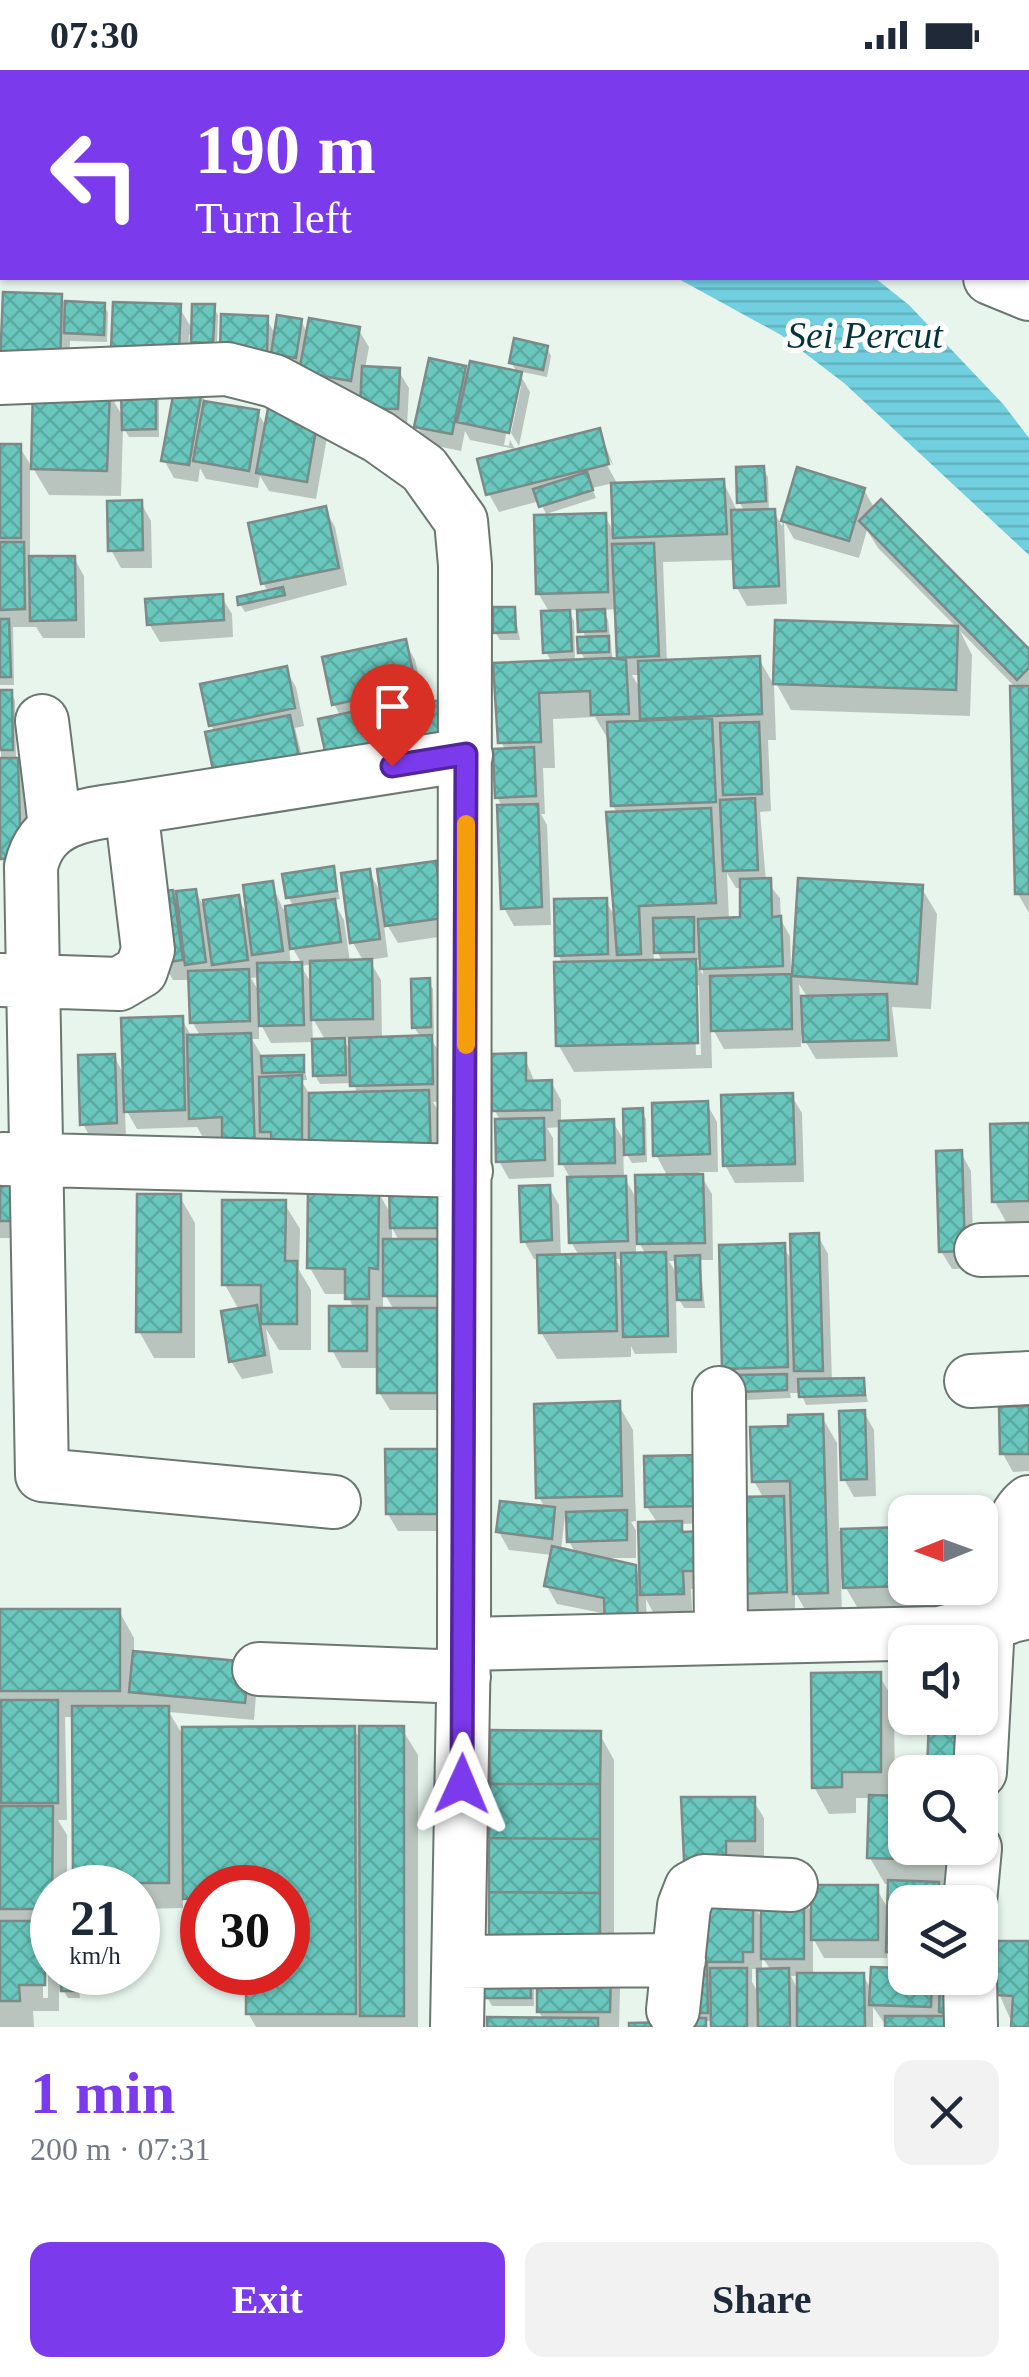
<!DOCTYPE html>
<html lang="en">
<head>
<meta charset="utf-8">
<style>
  :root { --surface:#fff; --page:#f2f2f3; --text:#1f2937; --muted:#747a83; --accent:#7c3aed }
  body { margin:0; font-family:"Times New Roman",serif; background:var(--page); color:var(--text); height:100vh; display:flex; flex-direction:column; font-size:38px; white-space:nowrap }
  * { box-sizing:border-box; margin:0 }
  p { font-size:32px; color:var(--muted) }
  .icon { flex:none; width:55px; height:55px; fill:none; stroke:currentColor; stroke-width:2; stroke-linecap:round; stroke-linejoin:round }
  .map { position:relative; height:1957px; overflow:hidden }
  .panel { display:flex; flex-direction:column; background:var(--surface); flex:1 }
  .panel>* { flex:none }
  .top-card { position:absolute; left:0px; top:0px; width:1030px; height:210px; box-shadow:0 2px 8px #0004; background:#7c3aed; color:#fff; overflow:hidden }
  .needle { width:65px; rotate:269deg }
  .fabs { position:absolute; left:888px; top:1425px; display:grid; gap:20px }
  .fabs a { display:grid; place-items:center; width:110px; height:110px; border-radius:20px; background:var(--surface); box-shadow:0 2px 8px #0004; font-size:50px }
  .speed { position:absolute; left:30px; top:1795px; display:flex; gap:20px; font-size:50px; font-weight:700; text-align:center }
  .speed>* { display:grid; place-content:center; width:130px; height:130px; border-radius:50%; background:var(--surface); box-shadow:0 2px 8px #0004; line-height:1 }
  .speed small { font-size:25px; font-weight:400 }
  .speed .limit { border:15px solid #d22; background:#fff; color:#111 }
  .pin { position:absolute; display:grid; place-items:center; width:85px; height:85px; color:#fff; margin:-102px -42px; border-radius:50% 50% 50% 0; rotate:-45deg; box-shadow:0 0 10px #0007 }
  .pin .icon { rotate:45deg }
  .me { position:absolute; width:110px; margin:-55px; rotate:1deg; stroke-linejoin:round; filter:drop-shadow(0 0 8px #0008) }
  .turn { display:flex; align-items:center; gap:35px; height:210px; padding:0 30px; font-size:45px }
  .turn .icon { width:130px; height:130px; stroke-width:2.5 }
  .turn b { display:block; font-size:70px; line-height:85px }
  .round { display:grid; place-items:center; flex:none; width:105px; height:105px; border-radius:20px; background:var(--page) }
  .head { display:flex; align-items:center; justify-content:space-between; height:170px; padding:0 30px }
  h1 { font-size:60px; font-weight:700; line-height:75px; color:var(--accent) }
  .cta { display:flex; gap:20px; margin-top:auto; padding:20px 30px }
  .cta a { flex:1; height:115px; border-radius:20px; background:var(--accent); color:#fff; font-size:40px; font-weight:700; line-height:115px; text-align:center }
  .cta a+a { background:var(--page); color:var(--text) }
  .status { display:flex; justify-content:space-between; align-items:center; height:70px; padding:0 50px; background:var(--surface); direction:ltr }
  .status svg { height:28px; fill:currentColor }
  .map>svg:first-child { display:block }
  .water { fill:url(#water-rules) }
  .shadow { fill:#0003; fill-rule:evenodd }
  .building { fill:url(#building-cross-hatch); stroke:#7c8b88; stroke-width:2.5 }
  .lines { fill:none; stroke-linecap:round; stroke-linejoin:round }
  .minor-casing { stroke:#6b7770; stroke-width:56 }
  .minor { stroke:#fff; stroke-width:52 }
  .route-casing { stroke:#51269a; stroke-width:25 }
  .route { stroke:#7c3aed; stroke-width:18 }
  .slow { stroke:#f59e0b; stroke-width:18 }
  .labels { text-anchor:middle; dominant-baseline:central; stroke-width:10; stroke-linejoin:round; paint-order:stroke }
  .water-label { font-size:38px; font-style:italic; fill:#05343b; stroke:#fff }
</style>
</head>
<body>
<div class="status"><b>07:30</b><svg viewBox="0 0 49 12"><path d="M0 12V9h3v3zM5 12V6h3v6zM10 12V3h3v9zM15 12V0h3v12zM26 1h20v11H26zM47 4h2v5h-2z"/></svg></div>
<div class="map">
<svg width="1029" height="1957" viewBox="0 0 1029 1957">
  <defs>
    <pattern id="water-rules" width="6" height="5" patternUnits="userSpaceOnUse" patternTransform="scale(2.5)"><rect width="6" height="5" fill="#71cfdf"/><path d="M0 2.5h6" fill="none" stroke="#60b1be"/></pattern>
    <pattern id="building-cross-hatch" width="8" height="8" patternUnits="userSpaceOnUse" patternTransform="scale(2.5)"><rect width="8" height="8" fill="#69c7bd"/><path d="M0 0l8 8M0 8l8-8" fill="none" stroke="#5aaaa1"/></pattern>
  </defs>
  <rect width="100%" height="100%" fill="#e7f5ed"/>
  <!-- water -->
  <path class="water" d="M677,208H875L909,235L1003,334L1029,368V485L844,313L781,265Z"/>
  <!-- shadow -->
  <path class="shadow" d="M690,0H717L719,2H689Z
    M1028,72L1029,73V183L1028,182Z
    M61,227L65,234L104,235L108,243L107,272L70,271L69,315L13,313Z
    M179,237L194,262L213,237L218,245L217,271L195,270V274L189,264L188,297L124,295Z
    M266,248L276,266L301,251L308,264L358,259L369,277L365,299L398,300L409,318L407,356L233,300Z
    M547,278L551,286L547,307L518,301L530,322L519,376L511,363L521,316H516L500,354L506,364L504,375L509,376L510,370L515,379L470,370L465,361L461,381L427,374L417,356L464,298L470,307L518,304L511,292Z
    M108,321L124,349L154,321L159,329V367H129L123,357L121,426L49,425L33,398Z
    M200,322L207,334L258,343L267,358L328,362L316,429L269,421L260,406L258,418L206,409L200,398L198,412L174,408L164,390Z
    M599,360L614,397L605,382L601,384L618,415L723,411L738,443H746L739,432L763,399L768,407L769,442H774L782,456L799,400L864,420L875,439L1029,583V843L1018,824L1017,619L960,561L972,585L970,646L791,640L776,613L958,559L878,478L867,460L859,488L794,469L784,451L787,534L747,536L737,518L735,490L663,492L667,593L759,589L774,615L776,670H768L771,741L760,742L766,811L780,828L781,850L790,866L791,896L921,817L937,844L931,939L892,937L898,987L816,989L801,964V977L724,979L711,956L712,998L574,1002L559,976L563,894L558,885L605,830L617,850L618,744L613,736L609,671L595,647L553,649L555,698H543L545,744H541L547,755L551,855L514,856L504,838L503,738L497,727L506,681L501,672L553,594L546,582L550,543L538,523L604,445L616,465L614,413L592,418L596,428L546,444L540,431L499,442L489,424ZM617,539L622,593H613L608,550L603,540ZM568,540H580L585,569L581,582L587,594H564V589H575L574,551ZM632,605H641L642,622ZM727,803L736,818H742L743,850H729ZM653,875L663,892H654ZM694,890H702L703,905ZM799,914L808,928L800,929ZM694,915H699L701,985H696Z
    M0,376H19L30,394V488H74L84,506L85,568H43L36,557H13L14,615H0Z
    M141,433L151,451L152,498H121L111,480Z
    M325,439L335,457L347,515L245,542L240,534L269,523L263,513Z
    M221,526L232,544L233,567L160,572L149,554Z
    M514,539L520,570H500L495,562Z
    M405,572L415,590L424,629L341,647L334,634Z
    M285,599L296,617L304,656L295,658L309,714L215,663L211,655Z
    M11,622L15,631L16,690L27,709L30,806L3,807L0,623Z
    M435,794L445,811L452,865L398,873L383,848L388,887L369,890L381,910L382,969L421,968L414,957L428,911L433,919L434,964L429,965L441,986L442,1031L433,1032L443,1049L454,1243H438L446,1258V1340H390L379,1322V1298H342L332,1280L353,1238L348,1224H325L310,1198L377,1120L392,1146V1112L207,1074L197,1057L137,1059L125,1038L126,1071L93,1072L83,1054L114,986L125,1007L181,948L192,967H201L192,952L191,910H173L163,892L172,822L179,835L195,821L208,844L238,828L250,849L272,814L283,839L294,837L288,827L333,799L340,829L333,830L344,850L350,892H364L353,873L369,802L383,826ZM288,870L302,894L291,895ZM313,894V916L301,896ZM260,907V923L251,908ZM312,947L320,961L326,971L313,972ZM259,951L271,973L315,972V1005L320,1014L353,1013L358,1024L310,1025L301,1010H307L302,987L263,988L252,969H259ZM342,967H351L352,984ZM392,1158L400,1172H392ZM383,1221L394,1240H383Z
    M524,986L535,1013L551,1012L561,1030V1053L613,1052L627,1076L641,1041L646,1049L647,1092L632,1093L623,1078L624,1107L639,1133L668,1107L656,1085L707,1034L717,1052L718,1102H699L712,1124L713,1190H700L705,1238H684L676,1224L677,1283L635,1284L631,1276V1287L557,1289L541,1262L540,1189H534L524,1171L549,1117L559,1135L561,1187H580L571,1172V1110L562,1093L561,1057L547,1058L553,1068L554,1107L509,1109L499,1091L501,1052L495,1041ZM636,1167L646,1185H636ZM615,1189H623L624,1203ZM669,1191H678L679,1208Z
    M791,1025L802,1043L804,1112L735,1113L725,1095Z
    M1029,1055V1165L1014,1166L995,1132Z
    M961,1083L971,1101L974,1198L952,1199L941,1181Z
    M0,1093L22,1168H0Z
    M180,1127L195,1153V1288H154L139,1261Z
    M284,1133L300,1159L299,1200L311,1220V1280H279L266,1259L273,1303L242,1309L231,1291L239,1240L225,1215Z
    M818,1166L828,1184L832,1311L863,1310L868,1332L806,1335L801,1323H790L791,1328L744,1330L725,1298L783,1176L793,1193Z
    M618,1334L633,1360L636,1451L631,1452L636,1460V1488H605L635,1497L642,1510L658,1454L647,1437L646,1389L713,1453L680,1454L715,1518L691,1519L692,1541L653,1542L646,1529L647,1574L607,1544L557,1534L547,1516L552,1485L509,1480L499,1462L545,1438L539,1427ZM565,1446L569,1471L576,1484L561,1480Z
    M1029,1339V1401L1013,1402L1003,1384Z
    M864,1342L874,1360L876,1426L854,1427L844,1409Z
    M822,1347L837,1373L839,1461L905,1459V1518H980V1474L986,1484L987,1540L861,1544L841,1509L842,1549L811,1550L795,1522V1540L749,1541L738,1523L764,1429L754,1411L791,1358Z
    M437,1382L447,1461H398L388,1444Z
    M0,1541H119L134,1568V1584L257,1613L254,1650L169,1642L185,1669L354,1659L362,1673L402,1659L418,1685V1957H256L248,1943L288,1902V1818H202V1858L183,1824V1838L138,1839V1818H79L75,1647H65L67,1750H58L67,1765V1818H52L50,1865L52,1902H76L80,1928H68L59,1913V1941H33L34,1957H0ZM43,1877H48V1928H43Z
    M879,1605L894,1631L895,1729H905V1778H980V1751L984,1757L982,1817L938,1816L948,1832H905V1908H934L942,1921L943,1908H970L967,1957H887L873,1937V1957H713V1951H705L708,1957H682L689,1897L751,1830L763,1851L802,1827L814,1846L876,1818L890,1842L891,1814H885L870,1788L871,1728H856V1743L829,1744L814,1717ZM813,1868L824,1888H887V1879L899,1900L872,1921L863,1905L813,1906ZM762,1886L771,1901L762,1902ZM752,1899H760V1926L752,1912ZM791,1906H799V1922Z
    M992,1609L987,1742H980V1702H929L931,1648H980Z
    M599,1663L614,1690V1902H610L620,1918L619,1957H490L544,1950L539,1942L540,1902L534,1910V1936H492L487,1927Z
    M753,1730L764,1748V1788L697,1808L687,1790Z
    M1029,1874V1957H1014L999,1924Z"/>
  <!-- building -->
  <path class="building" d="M3,222L62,224L60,298L0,296Z
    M65,231L105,233L104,265L64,263Z
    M113,232L181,234L179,280L111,278Z
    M192,234H215L213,273L191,272Z
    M221,244L268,246L267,284L220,283Z
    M277,245L302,249L296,288L271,284Z
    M309,248L360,257L351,311L299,302Z
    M514,268L548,276L543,300L509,293Z
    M429,288L466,296L452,364L414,357Z
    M470,291L522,302L509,363L457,352Z
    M362,296L400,298L398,339L360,338Z
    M175,315L202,320L189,395L161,391Z
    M33,317L110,319L107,401L31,399Z
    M121,318H156V359L122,360Z
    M204,331L259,340L249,401L193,391Z
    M269,333L319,342L307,412L256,403Z
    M600,358L609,394L486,425L477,389Z
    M0,374H21V468H0Z
    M764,396L766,431L737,433L736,397Z
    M797,397L865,418L849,471L781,451Z
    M587,402L593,420L539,437L533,419Z
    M724,409L727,464L613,468L611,413Z
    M881,429L1029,579V598L1017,610L859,451Z
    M142,430L143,480L108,481L107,431Z
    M326,436L339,498L261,514L248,453Z
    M775,439L779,516L734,518L731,440Z
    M606,443L608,522L536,524L534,445Z
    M0,472H24L25,539L0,540Z
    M654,473L659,586L617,588L612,474Z
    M29,486H75L76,550L30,551Z
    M283,517L285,525L238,535L237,527Z
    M223,524L224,550L147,555L145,529Z
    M493,537H515L516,562L493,563Z
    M605,539L606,561L578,562L577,540Z
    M570,540L572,581L543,583L541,541Z
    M0,549H9L11,607H0Z
    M775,550L958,556L956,620L773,614Z
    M609,566V582L578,583L577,567Z
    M406,569L416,617L332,635L322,587Z
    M760,586L762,644L640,649L638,591Z
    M611,588L626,590L629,644L591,645L590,621L539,623L541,672L498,673L493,593Z
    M287,596L295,638L209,656L200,614Z
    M1010,616H1029V824H1015Z
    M0,620H12L13,680H0Z
    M432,625L433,631H442V681L326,686L318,649Z
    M290,645L301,696L216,714L205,662Z
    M712,648L716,732L611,736L607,652Z
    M759,652L762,724L723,725L720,653Z
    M534,677L536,726L495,728L493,679Z
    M0,688H18L21,788L0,789Z
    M755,728L758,800L723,801L720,730Z
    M538,734L542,837L501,839L497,735Z
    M711,738L716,833L639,836L641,884L617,885L606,742Z
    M436,791L444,848L385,856L377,799Z
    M334,796L337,821L286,828L282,804Z
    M370,799L380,869L350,873L341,803Z
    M771,808L772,847L781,846L783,896L700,899L698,849L740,847V809Z
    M798,808L923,815L917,914L792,906Z
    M273,811L283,881L252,885L243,815Z
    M196,819L206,892L185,895L176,821Z
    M173,820L183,890L161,893L151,822Z
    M239,825L248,890L212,895L203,830Z
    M607,828L608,884L555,886L554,829Z
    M335,829L341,872L290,879L285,836Z
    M694,847V882L654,883L653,848Z
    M372,889L373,949L311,950L310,891Z
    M696,889L698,973L556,976L554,892Z
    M302,892L304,955L259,956L257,893Z
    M249,899L250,951L190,953L188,901Z
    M791,904L792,959L711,961L710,906Z
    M430,908L431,957L412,958L411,909Z
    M887,924L889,970L803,972L801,926Z
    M183,946L185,1040L124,1042L121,948Z
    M251,963L255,1082H222V1047L189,1049L187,965Z
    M432,965L433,1014L350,1016L349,968Z
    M345,968L346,1005L313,1006L312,969Z
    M526,983V1011L552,1010V1040L492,1041L491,984Z
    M115,984L117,1053L80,1055L78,985Z
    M304,985V1002L262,1003L261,986Z
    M302,1005V1085H272L271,1062H260L259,1007Z
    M429,1020L431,1090L309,1082V1023Z
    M793,1023L795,1094L723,1096L721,1025Z
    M708,1031L710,1084L653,1086L652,1033Z
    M643,1038L644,1084L624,1085L623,1039Z
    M544,1048L545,1090L496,1092L495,1049Z
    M614,1049L615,1093L559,1094V1051Z
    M1029,1053V1131L992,1132L990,1054Z
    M962,1080L965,1181L939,1182L936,1081Z
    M0,1091H13V1151H0Z
    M703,1104L705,1173L637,1174L635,1105Z
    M626,1106L628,1171L569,1173L567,1107Z
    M389,1112H445V1158H390Z
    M550,1115L552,1170L521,1172L519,1116Z
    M308,1118H379L378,1199L369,1198V1229H345V1199L307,1198Z
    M137,1124H181V1262H136Z
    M222,1130H286L285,1191H297V1254H261V1215H222Z
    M819,1163L823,1301H794L790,1164Z
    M383,1169H445V1226H383Z
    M785,1173L788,1297L722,1299L719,1175Z
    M666,1182L668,1266L623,1267L621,1183Z
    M615,1183L617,1261L539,1263L537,1185Z
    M700,1185L701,1230H677L675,1186Z
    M257,1235L265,1285L229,1292L221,1241Z
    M329,1236H367V1281H329Z
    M377,1238H437V1323H377Z
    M787,1304V1320L737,1322L736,1305Z
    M864,1308L865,1325L799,1327L798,1309Z
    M620,1331L622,1426L536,1428L534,1334Z
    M1029,1336V1384H1000L999,1337Z
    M865,1340L867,1409L841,1410L839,1341Z
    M823,1344L828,1523L793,1524L790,1411L752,1412L750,1357L788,1356V1345Z
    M385,1379H438V1444H386Z
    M702,1385L704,1436L645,1437L644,1386Z
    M784,1426L787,1522L736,1524L733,1427Z
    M500,1431L555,1437L552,1469L496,1462Z
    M627,1440V1470L567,1472L566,1442Z
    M682,1451V1462L705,1461L706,1501H683L684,1524L640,1525L638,1452Z
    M905,1457V1516L843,1518L841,1459Z
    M552,1476L636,1495L638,1556L605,1558L604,1528L544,1516Z
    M0,1539H120V1621H0Z
    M133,1581L249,1592L245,1633L129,1622Z
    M881,1602V1702H842V1717L812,1718L811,1603Z
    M1,1630H58V1733H1Z
    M72,1636H169V1813H73Z
    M929,1648H976L974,1702H927Z
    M355,1656L356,1944H246V1902H288V1818H202V1828L183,1829L182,1657Z
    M359,1656H404V1946H360Z
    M490,1660L601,1661L600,1714H490Z
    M490,1714H600V1769L489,1768Z
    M869,1725L905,1726V1778H968V1791L867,1788Z
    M681,1727H755V1771H726V1790H684Z
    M0,1736H53L52,1839H0Z
    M489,1768L600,1769V1823L489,1822Z
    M888,1810L939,1812L938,1832H905V1883L886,1882Z
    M811,1815H878V1870H811Z
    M489,1822L600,1823V1876H489Z
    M804,1824V1889H761V1825Z
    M706,1828H753V1882H743V1892H691Z
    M0,1851H45V1915H19L20,1931H0Z
    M998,1871H1029V1957H1011L1013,1926L996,1925Z
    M687,1894H707L708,1943H678Z
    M871,1897L905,1898V1908H932L931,1937L869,1935Z
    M537,1898H611L610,1942H537Z
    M710,1898H747V1957H711Z
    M789,1898L790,1957H758L757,1899Z
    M484,1899H530L531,1928H484Z
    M60,1902H76L77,1921H61Z
    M797,1903H864L865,1957H797Z
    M940,1908H966L963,1946L939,1942Z
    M885,1946H963V1957H885Z
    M487,1947L598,1948V1957H487Z
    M680,1948H706V1957H680Z
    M670,1952V1957H629V1953Z"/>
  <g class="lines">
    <!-- minor casing -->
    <g class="minor-casing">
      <path id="minor" d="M221,0H227
        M342,0L382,2
        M990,208L1029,224
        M0,308L227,299L274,311L379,367L424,399L461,451L465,495L464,1574L457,1957
        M42,651L55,756
        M131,738C87,744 42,747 31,797L42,1405L334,1432
        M1,910L119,914L141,901L148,880L131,738L466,685
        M3,1089L466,1101
        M981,1180L1029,1179
        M971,1311L1029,1308
        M719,1323L721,1567
        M1007,1548C1009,1512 999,1456 1029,1432
        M464,1574L939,1563L1029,1542
        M259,1599L464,1607
        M980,1702L988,1554
        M970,1832L975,1778
        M460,1892L679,1890
        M970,1908L971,1957
        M673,1940L684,1836L691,1818L704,1811L791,1815"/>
    </g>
    <!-- minor -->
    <use href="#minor" class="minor"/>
  </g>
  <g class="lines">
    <!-- route casing -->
    <g class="route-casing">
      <path id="route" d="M392,696L466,684L462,1714"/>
    </g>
    <!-- route -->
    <use href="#route" class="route"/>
    <!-- slow -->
    <path class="slow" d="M466,754V975"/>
  </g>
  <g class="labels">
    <!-- water labels -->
    <g class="water-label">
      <text x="865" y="265">Sei Percut</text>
    </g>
  </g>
</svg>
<div class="fabs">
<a><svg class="needle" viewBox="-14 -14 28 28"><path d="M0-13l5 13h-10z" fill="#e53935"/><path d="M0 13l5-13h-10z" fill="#747a83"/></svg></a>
<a><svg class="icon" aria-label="sound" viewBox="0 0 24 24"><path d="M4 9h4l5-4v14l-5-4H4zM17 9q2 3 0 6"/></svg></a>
<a><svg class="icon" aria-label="search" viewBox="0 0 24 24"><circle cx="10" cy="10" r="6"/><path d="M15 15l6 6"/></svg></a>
<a><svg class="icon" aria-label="layers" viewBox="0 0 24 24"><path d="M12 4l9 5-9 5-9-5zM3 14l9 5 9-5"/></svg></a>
</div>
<div class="speed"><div>21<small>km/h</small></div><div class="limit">30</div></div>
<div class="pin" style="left:392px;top:696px;background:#d93025"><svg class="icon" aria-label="arrive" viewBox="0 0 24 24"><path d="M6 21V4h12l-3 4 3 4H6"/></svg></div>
<svg class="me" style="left:462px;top:1714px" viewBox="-20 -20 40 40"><path d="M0-17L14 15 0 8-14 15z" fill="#7c3aed" stroke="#fff" stroke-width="4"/></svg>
<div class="top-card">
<div class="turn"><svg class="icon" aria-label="left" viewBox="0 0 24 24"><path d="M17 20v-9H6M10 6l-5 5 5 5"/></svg><div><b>190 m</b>Turn left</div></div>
</div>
</div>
<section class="panel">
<div class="head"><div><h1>1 min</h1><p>200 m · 07:31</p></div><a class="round"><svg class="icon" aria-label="close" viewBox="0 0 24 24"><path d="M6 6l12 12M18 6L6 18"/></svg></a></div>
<div class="cta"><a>Exit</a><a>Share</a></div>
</section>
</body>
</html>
